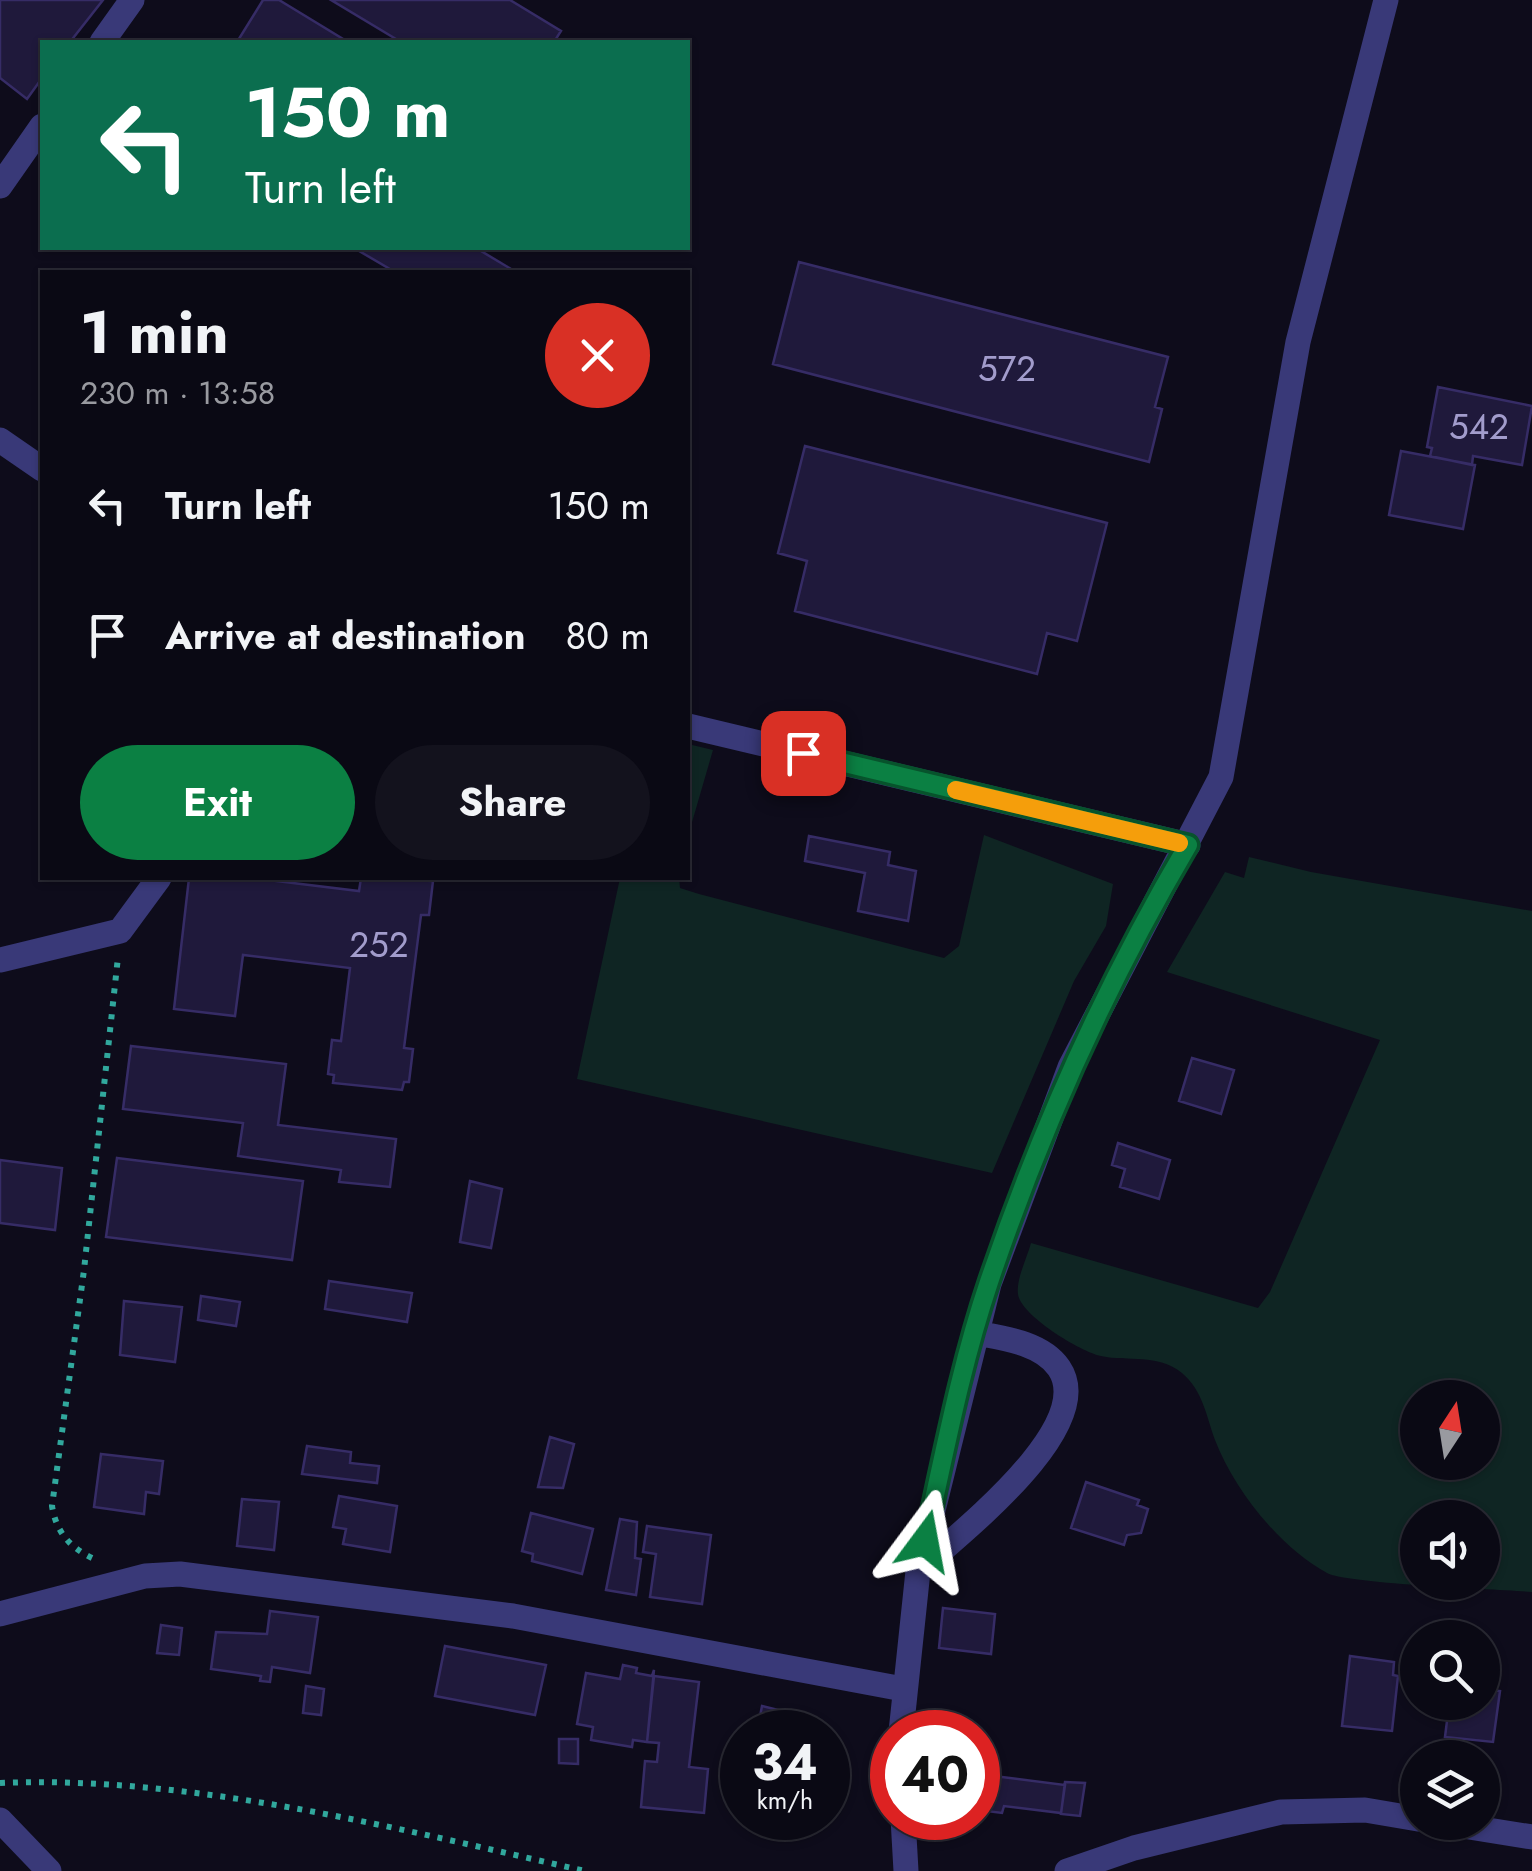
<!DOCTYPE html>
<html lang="en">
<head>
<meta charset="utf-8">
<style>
  :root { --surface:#0a0914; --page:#13121d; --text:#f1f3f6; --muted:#999aa0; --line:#2a2a34; --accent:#0b8043 }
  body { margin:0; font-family:Jost,sans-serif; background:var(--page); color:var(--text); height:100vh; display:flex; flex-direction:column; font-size:38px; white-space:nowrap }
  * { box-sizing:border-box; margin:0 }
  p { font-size:32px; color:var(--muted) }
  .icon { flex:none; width:55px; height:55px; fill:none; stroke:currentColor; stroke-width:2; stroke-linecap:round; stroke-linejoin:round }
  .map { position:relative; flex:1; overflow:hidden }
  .side { position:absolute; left:40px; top:270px; width:650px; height:610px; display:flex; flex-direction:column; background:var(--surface); border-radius:0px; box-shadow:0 2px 8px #0004,0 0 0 2px var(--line) }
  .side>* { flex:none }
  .banner { position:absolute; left:40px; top:40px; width:650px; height:210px; border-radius:0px; box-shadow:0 2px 8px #0004,0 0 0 2px var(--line); background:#0b6e4f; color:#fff; overflow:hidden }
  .needle { width:65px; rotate:12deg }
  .fabs { position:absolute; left:1400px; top:1380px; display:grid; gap:20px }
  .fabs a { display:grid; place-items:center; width:100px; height:100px; border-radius:50%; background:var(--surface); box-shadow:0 2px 8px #0004,0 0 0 2px var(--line); font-size:50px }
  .speed { position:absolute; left:720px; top:1710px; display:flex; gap:20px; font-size:50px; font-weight:700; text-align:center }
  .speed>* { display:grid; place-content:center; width:130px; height:130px; border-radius:50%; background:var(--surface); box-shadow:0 2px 8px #0004,0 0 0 2px var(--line); line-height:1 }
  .speed small { font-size:25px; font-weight:400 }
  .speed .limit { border:15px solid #d22; background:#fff; color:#111 }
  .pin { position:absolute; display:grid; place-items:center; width:85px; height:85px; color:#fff; margin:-42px; border-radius:20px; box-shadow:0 5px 15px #0006 }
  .me { position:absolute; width:110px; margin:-55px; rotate:13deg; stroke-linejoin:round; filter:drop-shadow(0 0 8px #0008) }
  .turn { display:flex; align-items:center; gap:35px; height:210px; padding:0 40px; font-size:45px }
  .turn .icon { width:130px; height:130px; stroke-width:2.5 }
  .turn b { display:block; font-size:70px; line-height:85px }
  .round { display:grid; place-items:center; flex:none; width:105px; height:105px; border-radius:52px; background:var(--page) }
  .headline { display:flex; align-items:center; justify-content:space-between; height:170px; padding:0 40px }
  h1 { font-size:60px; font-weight:700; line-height:75px }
  .button { display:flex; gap:20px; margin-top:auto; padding:20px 40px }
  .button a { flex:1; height:115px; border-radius:60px; background:var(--accent); color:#fff; font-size:40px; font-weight:700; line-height:115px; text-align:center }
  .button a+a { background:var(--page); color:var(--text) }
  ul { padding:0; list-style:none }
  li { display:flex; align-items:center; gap:30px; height:130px; padding:0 40px }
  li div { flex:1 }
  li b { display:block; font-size:38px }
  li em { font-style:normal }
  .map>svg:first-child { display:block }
  .green { fill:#0f2523; fill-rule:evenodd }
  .building { fill:#1f193b; stroke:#362c66; stroke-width:2.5 }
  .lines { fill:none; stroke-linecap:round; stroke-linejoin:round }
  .path { stroke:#31a89d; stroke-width:6; stroke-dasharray:5 8; stroke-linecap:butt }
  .minor { stroke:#393978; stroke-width:25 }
  .route-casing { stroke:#07532c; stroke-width:25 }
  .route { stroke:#0b8043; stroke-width:18 }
  .slow { stroke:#f59e0b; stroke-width:18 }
  .labels { text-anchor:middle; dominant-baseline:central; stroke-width:10; stroke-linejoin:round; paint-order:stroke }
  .number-label { font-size:35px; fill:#a29ccc }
</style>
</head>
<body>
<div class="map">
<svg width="1532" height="1871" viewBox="0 0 1532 1871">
  <rect width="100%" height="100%" fill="#0e0c1b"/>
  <!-- green -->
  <path class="green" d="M688,744L713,750L688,836Z
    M984,835L1113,884L1106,926L1074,981L992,1173L577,1079L620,878H679L680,888L699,894L944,958L959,946Z
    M1249,857L1311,872L1532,911V1592C1498,1589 1347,1584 1327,1573C1279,1547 1234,1489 1215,1440C1206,1415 1203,1391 1182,1373C1157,1353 1129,1362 1101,1356C1081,1352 1020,1315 1018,1294C1016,1279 1027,1258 1031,1243L1258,1308L1270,1292L1380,1040L1167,972L1225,872L1244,878ZM1418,1398H1482V1462H1418ZM1418,1518H1482V1582H1418Z"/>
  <!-- building -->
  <path class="building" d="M0,0H103L70,42H42V78L27,99L0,78Z
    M263,0H279L348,42H237Z
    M331,0H510L561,31L554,42H401Z
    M354,248H476L516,272H395Z
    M799,262L1168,357L1155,407L1162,409L1149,462L773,364Z
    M1438,387L1532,406L1522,465L1473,456L1472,465L1430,456L1432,448L1427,447Z
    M805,446L1107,523L1077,641L1047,633L1037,674L795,611L807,561L778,553Z
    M1401,451L1475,465L1463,529L1389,515Z
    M809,836L890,852L888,865L916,871L908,921L858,911L865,873L805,861Z
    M189,878H252L359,891L361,878L433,881L429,915H421L404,1048L413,1049L409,1082H404L402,1090L333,1083L334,1075L328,1074L332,1040L341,1041L350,968L243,955L235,1016L174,1009Z
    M131,1046L286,1064L278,1125L396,1139L390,1187L339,1182L341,1170L238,1156L243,1123L123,1109Z
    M1192,1058L1234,1070L1221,1114L1179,1101Z
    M1118,1143L1170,1160L1159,1199L1120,1187L1125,1169L1112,1165Z
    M117,1158L303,1181L292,1260L106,1237Z
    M0,1160L62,1168L55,1230L0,1223Z
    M470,1181L502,1189L491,1248L460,1242Z
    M329,1281L412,1293L407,1322L325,1309Z
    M201,1296L240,1302L236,1326L198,1320Z
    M124,1301L182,1307L175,1362L120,1355Z
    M550,1437L574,1444L563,1488L538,1487Z
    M307,1446L351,1452L350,1463L379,1466L377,1483L302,1474Z
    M101,1454L163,1461L159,1494L146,1492L144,1514L94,1507Z
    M1086,1482L1139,1500L1137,1505L1148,1509L1141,1533L1127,1535L1124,1545L1071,1528Z
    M339,1496L397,1506L390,1552L343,1544L346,1529L333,1527Z
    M242,1499L279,1502L274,1550L237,1546Z
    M531,1513L593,1529L582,1574L532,1561L533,1554L522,1551Z
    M620,1519L637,1522L635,1558L641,1559L636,1595L606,1590Z
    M647,1526L711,1535L702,1604L650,1597L656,1554L643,1552Z
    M943,1608L995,1614L991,1654L939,1648Z
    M270,1611L318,1617L310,1673L272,1667L270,1682L260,1681L261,1676L211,1669L216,1632L267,1634Z
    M161,1625L182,1628L179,1655L157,1653Z
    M445,1646L546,1665L535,1715L435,1696Z
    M1350,1656L1394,1662L1393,1675L1398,1676L1392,1731L1342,1726Z
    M623,1665L637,1668L636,1673L652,1676L654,1670L647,1742L633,1740L632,1747L591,1740L593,1727L577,1724L586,1673L620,1679Z
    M654,1676L699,1682L689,1767L708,1769L704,1813L641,1807L645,1761L657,1762L659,1743L647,1742Z
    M306,1686L324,1689L321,1715L303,1713Z
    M1482,1689L1500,1691L1493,1742L1445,1737L1448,1713L1437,1711L1438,1702H1482Z
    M762,1706L806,1717L803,1732H757Z
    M559,1739H578V1764L559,1763Z
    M978,1774L1065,1785L1061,1813L1004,1806L1002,1813L978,1810Z
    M1065,1782L1085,1783L1080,1816L1061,1814Z"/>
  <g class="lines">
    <!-- path -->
    <path class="path" d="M92,1558C69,1547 56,1531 52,1506L84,1270L118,957
      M0,1783C191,1775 399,1829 585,1871"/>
    <!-- minor -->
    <path class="minor" d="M102,42L132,0
      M0,186L42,126
      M0,440L42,469
      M688,726L1188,845
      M0,960L120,931L159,878
      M918,1571C956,1536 1099,1427 1059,1368C1042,1343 1003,1338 976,1333
      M0,1614L145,1576L180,1574L513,1616L903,1689
      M901,1732L918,1571L989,1284L1070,1067L1221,777L1298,342L1386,0
      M903,1818L906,1871
      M0,1820L49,1871
      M1438,1822L1532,1837
      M1067,1871L1134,1848L1281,1812L1365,1810L1418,1819"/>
  </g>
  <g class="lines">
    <!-- route casing -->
    <g class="route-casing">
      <path id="route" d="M803,753L1188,845C1106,984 1041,1128 989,1282C961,1365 944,1455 925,1541"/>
    </g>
    <!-- route -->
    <use href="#route" class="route"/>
    <!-- slow -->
    <path class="slow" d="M956,790L1179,843"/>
  </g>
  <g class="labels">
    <!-- number labels -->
    <g class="number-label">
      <text x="1007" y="369">572</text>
      <text x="1479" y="427">542</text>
      <text x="379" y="945">252</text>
    </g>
  </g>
</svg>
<div class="fabs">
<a><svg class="needle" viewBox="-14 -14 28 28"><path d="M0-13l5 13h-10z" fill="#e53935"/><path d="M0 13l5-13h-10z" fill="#999aa0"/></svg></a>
<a><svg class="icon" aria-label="sound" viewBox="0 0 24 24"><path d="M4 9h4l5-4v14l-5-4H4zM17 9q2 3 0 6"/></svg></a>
<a><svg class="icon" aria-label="search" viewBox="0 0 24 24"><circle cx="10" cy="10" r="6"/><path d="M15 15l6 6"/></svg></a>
<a><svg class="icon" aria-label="layers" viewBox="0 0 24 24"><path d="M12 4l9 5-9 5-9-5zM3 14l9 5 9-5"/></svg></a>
</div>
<div class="speed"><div>34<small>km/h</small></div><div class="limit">40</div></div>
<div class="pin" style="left:803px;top:753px;background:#d93025"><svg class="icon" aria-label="arrive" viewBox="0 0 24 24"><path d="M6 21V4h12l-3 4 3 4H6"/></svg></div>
<svg class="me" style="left:925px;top:1541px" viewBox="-20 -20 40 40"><path d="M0-17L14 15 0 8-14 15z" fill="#0b8043" stroke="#fff" stroke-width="4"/></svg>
<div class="banner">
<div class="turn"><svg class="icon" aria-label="left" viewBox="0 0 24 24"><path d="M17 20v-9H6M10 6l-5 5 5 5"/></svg><div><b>150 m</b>Turn left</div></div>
</div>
<section class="side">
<div class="headline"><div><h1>1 min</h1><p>230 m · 13:58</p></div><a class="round" style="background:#d93025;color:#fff"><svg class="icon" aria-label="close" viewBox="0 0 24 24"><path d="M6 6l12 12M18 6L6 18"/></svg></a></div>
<ul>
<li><svg class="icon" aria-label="left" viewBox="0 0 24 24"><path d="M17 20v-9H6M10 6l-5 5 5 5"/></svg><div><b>Turn left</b></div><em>150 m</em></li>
<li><svg class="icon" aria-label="arrive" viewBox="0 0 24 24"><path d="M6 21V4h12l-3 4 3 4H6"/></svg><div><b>Arrive at destination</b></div><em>80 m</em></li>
</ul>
<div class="button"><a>Exit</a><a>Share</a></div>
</section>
</div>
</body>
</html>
